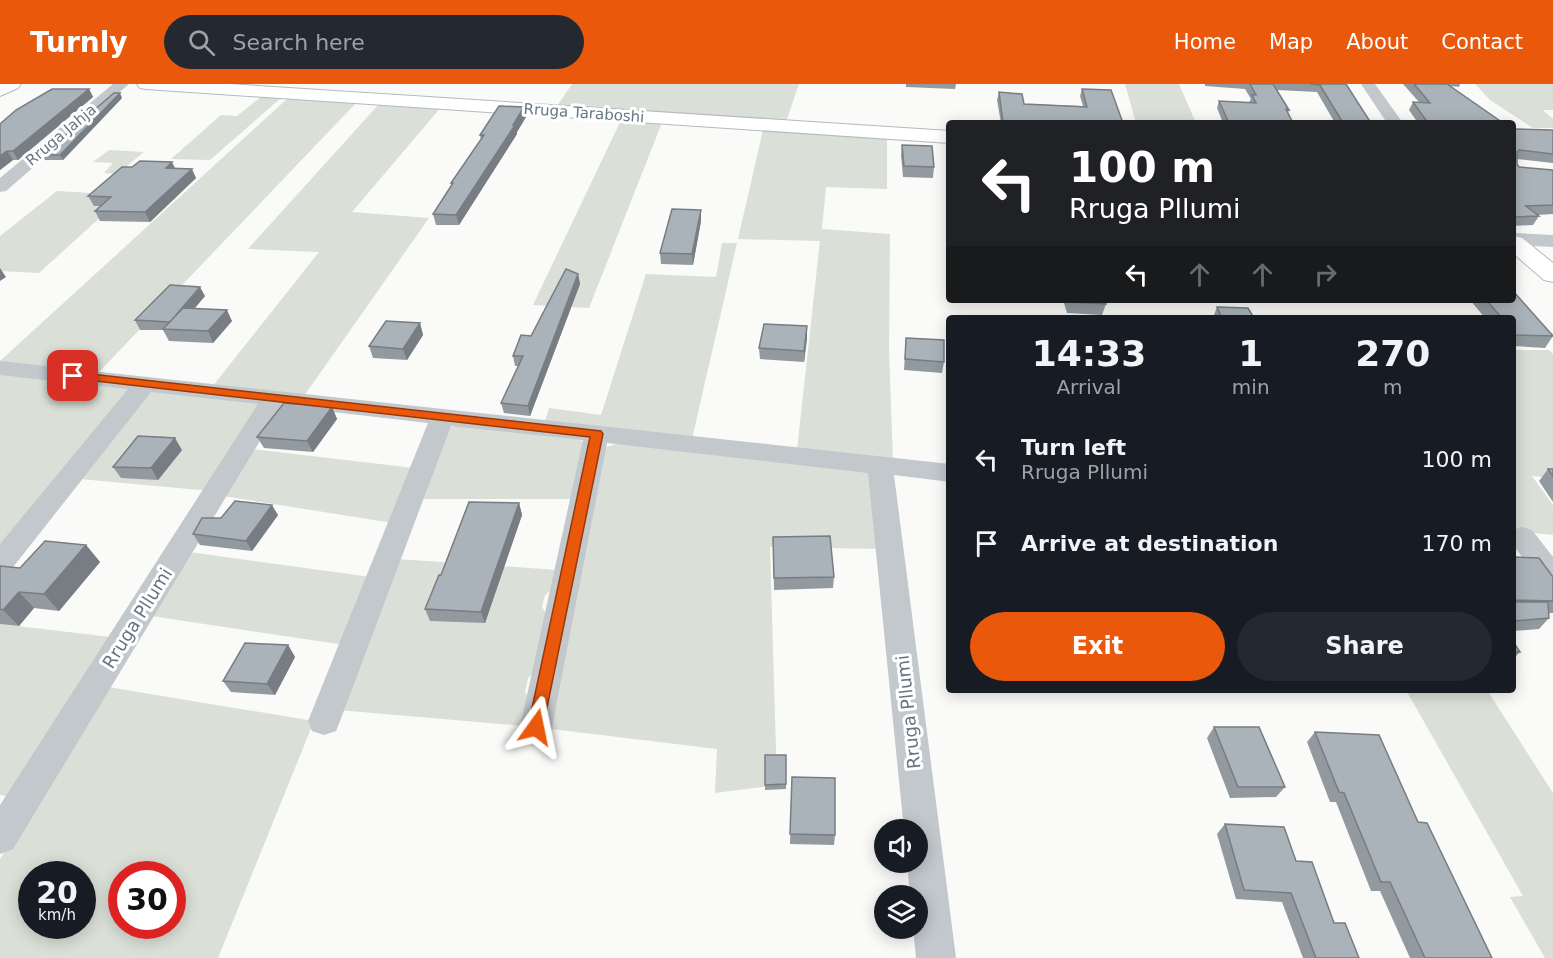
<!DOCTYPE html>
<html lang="en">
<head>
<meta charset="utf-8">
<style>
  :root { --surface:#171b24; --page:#242831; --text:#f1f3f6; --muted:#9ea1a6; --accent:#ea580c }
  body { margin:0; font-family:"DejaVu Sans",sans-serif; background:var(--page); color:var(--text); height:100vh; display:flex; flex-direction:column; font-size:22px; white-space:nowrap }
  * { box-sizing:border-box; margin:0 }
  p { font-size:20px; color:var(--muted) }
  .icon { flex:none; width:33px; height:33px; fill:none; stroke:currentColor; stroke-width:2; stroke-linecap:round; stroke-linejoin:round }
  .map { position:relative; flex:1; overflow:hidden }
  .side { position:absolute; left:946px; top:231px; width:570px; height:378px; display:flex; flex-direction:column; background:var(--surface); border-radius:6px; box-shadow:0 3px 15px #0003 }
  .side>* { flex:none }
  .guide { position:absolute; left:946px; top:36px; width:570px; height:183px; border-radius:6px; box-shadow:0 3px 15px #0003; background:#202124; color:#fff; overflow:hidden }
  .fabs { position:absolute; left:874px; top:735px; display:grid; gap:12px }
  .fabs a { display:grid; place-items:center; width:54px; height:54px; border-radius:50%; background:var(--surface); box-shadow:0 3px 15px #0003; font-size:30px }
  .speed { position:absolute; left:18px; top:777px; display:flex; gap:12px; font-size:30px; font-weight:700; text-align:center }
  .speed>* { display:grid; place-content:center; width:78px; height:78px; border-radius:50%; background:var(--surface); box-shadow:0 3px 15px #0003; line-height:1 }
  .speed small { font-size:15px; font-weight:400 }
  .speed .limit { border:9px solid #d22; background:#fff; color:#111 }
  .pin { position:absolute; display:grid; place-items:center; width:51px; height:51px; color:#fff; margin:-26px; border-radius:12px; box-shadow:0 3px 9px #0006 }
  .me { position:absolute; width:66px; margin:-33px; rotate:12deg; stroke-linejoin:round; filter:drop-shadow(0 0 4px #0008) }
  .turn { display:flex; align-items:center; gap:21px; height:126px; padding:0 24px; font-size:27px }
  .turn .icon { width:78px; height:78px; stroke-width:2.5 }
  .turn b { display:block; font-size:42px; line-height:51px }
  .lanes { display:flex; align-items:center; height:57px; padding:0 24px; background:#0003; justify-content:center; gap:30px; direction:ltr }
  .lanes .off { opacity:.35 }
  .eta { display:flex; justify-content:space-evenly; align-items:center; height:102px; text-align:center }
  .eta b { font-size:36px; font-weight:700; line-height:42px }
  .action { display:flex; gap:12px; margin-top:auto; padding:12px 24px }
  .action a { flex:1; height:69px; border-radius:36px; background:var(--accent); color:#fff; font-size:24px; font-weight:700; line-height:69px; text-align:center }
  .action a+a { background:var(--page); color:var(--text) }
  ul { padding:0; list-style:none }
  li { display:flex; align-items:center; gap:18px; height:84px; padding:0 24px }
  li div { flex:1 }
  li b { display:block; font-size:22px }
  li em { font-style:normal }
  header { display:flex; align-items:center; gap:36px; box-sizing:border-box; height:84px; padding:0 30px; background:var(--accent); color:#fff }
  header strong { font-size:28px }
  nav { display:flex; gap:33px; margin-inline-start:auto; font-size:21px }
  .search { width:420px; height:54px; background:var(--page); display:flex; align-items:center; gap:15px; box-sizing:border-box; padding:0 21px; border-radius:33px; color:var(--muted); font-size:22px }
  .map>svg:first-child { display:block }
  .green { fill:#dadfd7; fill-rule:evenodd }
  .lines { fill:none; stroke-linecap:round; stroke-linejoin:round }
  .secondary-casing { stroke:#b3babf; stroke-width:2 }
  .street { fill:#c3c8cc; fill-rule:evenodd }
  .secondary { fill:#fff; fill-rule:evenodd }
  .wall { fill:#929a9f }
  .shaded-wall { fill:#777d82 }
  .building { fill:#aab3b9; stroke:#777d82; stroke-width:1.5 }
  .route { fill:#ea580c; stroke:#983908; stroke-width:1.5 }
  .labels { text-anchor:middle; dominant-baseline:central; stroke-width:6; stroke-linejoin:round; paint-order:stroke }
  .far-street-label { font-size:15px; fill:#657683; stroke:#fff }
  .street-label { font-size:18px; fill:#657683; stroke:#fff }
</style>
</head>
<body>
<header>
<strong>Turnly</strong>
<div class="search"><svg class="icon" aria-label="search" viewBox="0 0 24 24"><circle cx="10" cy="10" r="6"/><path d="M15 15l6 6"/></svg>Search here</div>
<nav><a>Home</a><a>Map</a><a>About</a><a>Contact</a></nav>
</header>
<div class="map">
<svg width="1553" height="874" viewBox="0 0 1553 874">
  <rect width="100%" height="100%" fill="#fafaf8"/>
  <!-- green -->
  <path class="green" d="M572,0H799L786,38L557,22Z
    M1125,0H1179L1196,39H1136Z
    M1475,0H1553V26H1543L1553,35V44H1533L1490,16Z
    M262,12L282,13L210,76L171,75L221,31L237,32Z
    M288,14L356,19L98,289L0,280V277Z
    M380,19L442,22L352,128L429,134L304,312L212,303L319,168L248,165Z
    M622,34L663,36L589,224L533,221Z
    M763,46L887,55V105L826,103L822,145L890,150L889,266L893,378L797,366L820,157L738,155Z
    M109,66L144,68L117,90L104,89L113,79L93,78Z
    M57,107L125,111L39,189L0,187V152Z
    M722,159H737L692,355L544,340L549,324L601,331L646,190L716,193Z
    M1514,266H1549L1553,270V394L1532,392L1553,421V451L1514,447Z
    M0,289L133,305L0,471Z
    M148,307L261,318L211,407L80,395Z
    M455,341L580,355L584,359L572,415H418L444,347Z
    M620,359L869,388L881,465L770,463L777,701L715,709L717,665L543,644L603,364Z
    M251,365L414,384L393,439L223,412Z
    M189,468L371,493L345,561L151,532Z
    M397,475L558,486L553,504L545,511L542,523L547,531L534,589L528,594L525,608L530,617L524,642L338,626Z
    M0,540L119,554L17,714L0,711Z
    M108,603L314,637L218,874H0V775ZM32,790H82V842H32ZM122,790H172V842H122Z
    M1406,606H1487L1553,709V874H1545L1510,813L1523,812Z"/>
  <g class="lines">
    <!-- secondary casing -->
    <g class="secondary-casing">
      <path id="secondary" d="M0,0H21L18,4L0,12Z
        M137,0H229L950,47V59L146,5L140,4Z
        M1514,152L1522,154L1553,179V198L1544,196L1514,170Z"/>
    </g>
    <!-- street -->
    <path class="street" d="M113,0H129L6,107L0,108V94Z
      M1361,0H1375L1403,39H1387Z
      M1514,149L1553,151V163L1514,161Z
      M0,277L950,380V398L894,391L956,874H916L913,844H918V812H910L907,778H918V746H904L868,389L607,359L552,643L548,653L536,657L524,653L520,643L583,356L451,342L340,637L336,647L324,651L312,647L308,637L428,339L281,322L13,765L0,770V721L258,320L151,308L10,487L0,491V460L128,305L0,291Z
      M1522,443L1532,446L1553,473V504L1543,501L1514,462V446Z"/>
    <!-- secondary -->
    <use href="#secondary" class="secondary"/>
  </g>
  <!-- wall -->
  <path class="wall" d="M906,0H956L955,5L906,3Z
    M1205,0H1346L1371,39H1335L1317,8L1277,6L1289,26L1288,29L1293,39H1223L1217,24L1219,17L1249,18L1251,15L1245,5L1205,2Z
    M1403,0H1460L1459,3L1450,2L1503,39H1418L1409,26L1413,18H1419Z
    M89,5L93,13L18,76H13L0,86V40Z
    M1082,5L1123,39H1001L997,16L999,8L1024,20L1083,22L1080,12Z
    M122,14L63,76H45L42,71Z
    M524,23L526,33L517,48V50L459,141H436L433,130L451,102V99L481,56L480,51Z
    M1514,45L1553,46V79L1517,75V80L1519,83L1553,86V130L1537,131L1539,132L1533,141L1514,142Z
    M902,61L934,83L933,94L903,93L901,71Z
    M175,84L196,94L150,138L100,137L95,127L100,122H94L88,112Z
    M701,137L693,181L661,180L660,169Z
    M578,190L580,200L530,332L504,329L501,319L519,282H515L513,272L531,252Z
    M205,212L194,224L232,237L213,259L169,257L163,246H140L135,236Z
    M1063,216H1105L1106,220L1102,231L1067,229Z
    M1470,216H1514L1553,252L1545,264L1514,262V234H1485Z
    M1217,223L1254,234H1213Z
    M420,239L423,251L407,276L373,274L369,262Z
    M807,242V254L804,278L760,275L759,264Z
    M906,254L944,278L942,289L904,286Z
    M332,323L337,335L313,368L264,364L257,353Z
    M182,366L158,396L121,394L113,383Z
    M1548,385H1553V418L1539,397Z
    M519,419L522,431L485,539L430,537L425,525L441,491Z
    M278,431L252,467L200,461L193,450L221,434Z
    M773,453L834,493L833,504L774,506Z
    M86,461L100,478L59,527L34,524L19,542L0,540V482L20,484Z
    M1514,473L1553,493V529H1549V534L1539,545L1514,547Z
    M1514,559L1520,568L1514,574Z
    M288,561L295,573L275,611L231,608L223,597Z
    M1214,643L1285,703L1276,713L1230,714L1207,654Z
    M1315,648L1418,738L1492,874H1410L1380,807H1371L1336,718H1330L1307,658Z
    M765,671H786V705L765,706Z
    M792,693L835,751L834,761L790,760Z
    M1225,740L1296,777L1334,839L1359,874H1303L1282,818L1236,815L1217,750Z"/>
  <!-- shaded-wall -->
  <path class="shaded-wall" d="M89,5L93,13L18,76L13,67Z
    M120,9L122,14L63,76L60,71Z
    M524,23L526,33L517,48V50L459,141L456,131Z
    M7,67L13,76L0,86V72Z
    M172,78L177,88L166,84Z
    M192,85L196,94L150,138L145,128Z
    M701,126V137L693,181L692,170Z
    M0,184L6,193L0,197Z
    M578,190L580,200L530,332L528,322Z
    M200,203L205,212L176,247L171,238Z
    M227,226L232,237L213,259L208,247Z
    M420,239L423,251L407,276L403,265Z
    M807,242V254L804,278V267Z
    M332,323L337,335L313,368L307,357Z
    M175,354L182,366L158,396L151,384Z
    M519,419L522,431L485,539L481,528Z
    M272,421L278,431L252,467L246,457Z
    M86,461L100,478L59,527L44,510Z
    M19,508L34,524L19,542L3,526Z
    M288,561L295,573L275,611L267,600Z"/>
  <!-- building -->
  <path class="building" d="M1250,0H1273L1289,26L1286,25L1293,39H1229L1219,17L1256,19L1252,11H1256Z
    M1310,0H1346L1371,39H1343L1320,1Z
    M1414,0H1447L1503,39H1428L1413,18L1430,19Z
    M52,5H89L13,67H7L0,72V40L16,26Z
    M1082,5L1111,6L1123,39H1003L999,8L1022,10L1024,20L1087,23Z
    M114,9H120L60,71H42Z
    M499,22L524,23L513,41H515L456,131L433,130L453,99H451L484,51H480Z
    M1514,45L1553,46V70L1519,66L1517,68V80L1519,83L1553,86V121L1526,122L1539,132L1514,133Z
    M902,61L932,62L934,83L904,82Z
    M140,77L172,78L166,84L192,85L145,128L95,127L111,113L88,112L122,83H132Z
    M672,125L701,126L692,170L660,169Z
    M566,185L578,190L528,322L501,319L523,272H513L521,251L531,252Z
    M170,201L200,203L170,238L135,236Z
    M1514,208L1553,252L1516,251L1514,248V234H1502L1486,216H1514Z
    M1069,216H1105L1106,220L1070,218Z
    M1217,223L1248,224L1254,234H1222Z
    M183,224L227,226L208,247L163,245Z
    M386,237L420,239L403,265L369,262Z
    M764,240L807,242L804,267L759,264Z
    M906,254L944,256V278L905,275Z
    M284,319L332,323L307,357L257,353Z
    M138,352L175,354L151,384L113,383Z
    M1548,385H1553V392Z
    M235,417L272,421L246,457L193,450L202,434H221Z
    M469,418L519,419L481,528L425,525L439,491H441Z
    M830,452L834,493L774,494L773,453Z
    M45,457L86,461L44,510L19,508L3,526L0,525V482L20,484Z
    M1514,473L1539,474L1553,493V517L1514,516Z
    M1514,518H1548L1549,534L1514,537Z
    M245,559L288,561L267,600L223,597Z
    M1514,559L1520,568H1514Z
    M1214,643H1259L1285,703H1238Z
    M1315,648L1379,651L1418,738L1427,739L1492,874H1425L1390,798H1381L1344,709L1339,708Z
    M765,671H786V700L765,701Z
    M792,693L835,694V751L790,750Z
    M1225,740L1284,743L1296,777L1312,778L1334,839H1345L1359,874H1316L1291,809L1244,806Z"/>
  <!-- route -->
  <path class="route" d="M73,288L601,347L603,350L542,648L536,650L530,648L528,643L590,353L69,294L68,292Z"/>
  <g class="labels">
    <!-- far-street labels -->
    <g class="far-street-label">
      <text transform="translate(584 29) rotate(4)">Rruga Taraboshi</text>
      <text transform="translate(61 51) rotate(-40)">Rruga Jahja</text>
    </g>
    <!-- street labels -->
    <g class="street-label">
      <text transform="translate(137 534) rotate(-58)">Rruga Pllumi</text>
      <text transform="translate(908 628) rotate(-96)">Rruga Pllumi</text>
    </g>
  </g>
</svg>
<div class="fabs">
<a><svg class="icon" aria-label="sound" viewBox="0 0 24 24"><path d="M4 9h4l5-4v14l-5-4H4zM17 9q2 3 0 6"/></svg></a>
<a><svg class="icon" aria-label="layers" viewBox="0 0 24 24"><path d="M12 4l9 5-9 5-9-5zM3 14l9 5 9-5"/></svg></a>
</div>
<div class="speed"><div>20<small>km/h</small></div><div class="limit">30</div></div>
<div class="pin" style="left:73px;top:292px;background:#d93025"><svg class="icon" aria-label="arrive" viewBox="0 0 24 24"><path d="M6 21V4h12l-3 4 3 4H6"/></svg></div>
<svg class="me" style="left:536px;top:643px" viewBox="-20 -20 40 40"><path d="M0-17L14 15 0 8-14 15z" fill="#ea580c" stroke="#fff" stroke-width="4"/></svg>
<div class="guide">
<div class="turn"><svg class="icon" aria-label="left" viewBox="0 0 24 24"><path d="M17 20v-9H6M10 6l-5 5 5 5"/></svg><div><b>100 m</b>Rruga Pllumi</div></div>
<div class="lanes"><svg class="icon" aria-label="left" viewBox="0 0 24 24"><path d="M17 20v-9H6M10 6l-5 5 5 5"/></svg><svg class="icon off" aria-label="ahead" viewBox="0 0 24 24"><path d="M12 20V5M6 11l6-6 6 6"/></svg><svg class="icon off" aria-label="ahead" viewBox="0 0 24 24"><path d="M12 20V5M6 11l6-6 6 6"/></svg><svg class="icon off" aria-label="right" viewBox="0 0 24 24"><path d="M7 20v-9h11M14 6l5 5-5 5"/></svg></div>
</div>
<section class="side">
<div class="eta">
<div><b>14:33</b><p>Arrival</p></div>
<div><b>1</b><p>min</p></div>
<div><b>270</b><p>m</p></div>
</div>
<ul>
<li><svg class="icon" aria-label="left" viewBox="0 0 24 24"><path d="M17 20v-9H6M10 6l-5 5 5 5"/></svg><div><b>Turn left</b><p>Rruga Pllumi</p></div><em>100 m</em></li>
<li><svg class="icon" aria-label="arrive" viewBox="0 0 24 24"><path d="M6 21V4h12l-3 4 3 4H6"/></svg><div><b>Arrive at destination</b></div><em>170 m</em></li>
</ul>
<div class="action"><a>Exit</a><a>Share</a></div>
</section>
</div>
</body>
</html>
